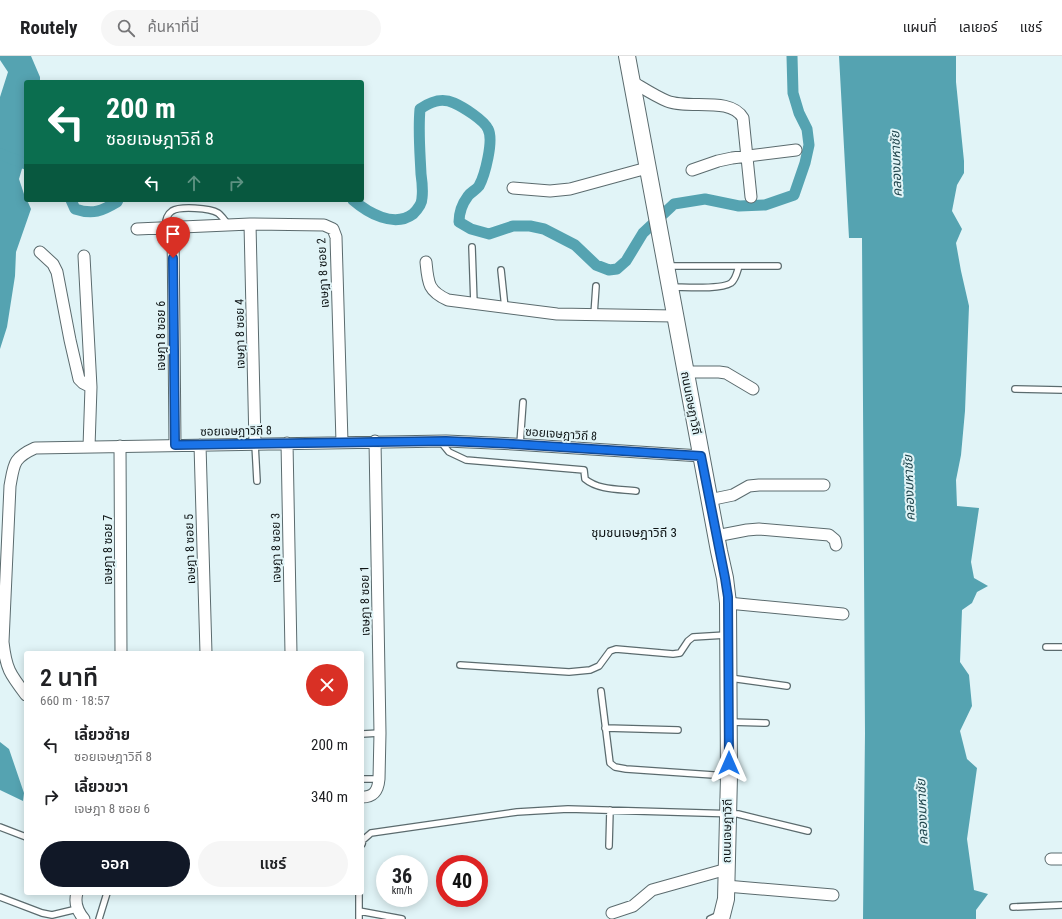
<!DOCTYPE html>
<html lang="th">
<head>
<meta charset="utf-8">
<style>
  :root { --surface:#fff; --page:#f6f6f6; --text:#202124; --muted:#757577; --line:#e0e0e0; --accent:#111827 }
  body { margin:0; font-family:"Roboto Condensed","Noto Sans Thai",sans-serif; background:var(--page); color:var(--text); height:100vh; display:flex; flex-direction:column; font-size:15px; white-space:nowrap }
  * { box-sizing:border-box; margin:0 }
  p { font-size:13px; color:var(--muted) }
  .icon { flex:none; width:22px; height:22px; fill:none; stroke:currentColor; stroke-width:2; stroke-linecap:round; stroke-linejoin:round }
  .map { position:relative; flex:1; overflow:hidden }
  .side { position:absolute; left:24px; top:595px; width:340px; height:244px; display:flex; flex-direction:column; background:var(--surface); border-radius:4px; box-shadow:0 2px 10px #0003 }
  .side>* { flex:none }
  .top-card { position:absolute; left:24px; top:24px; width:340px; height:122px; border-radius:4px; box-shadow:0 2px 10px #0003; background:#0b6e4f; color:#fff; overflow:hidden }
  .speed { position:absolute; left:376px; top:799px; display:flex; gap:8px; font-size:20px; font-weight:700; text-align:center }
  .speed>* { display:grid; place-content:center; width:52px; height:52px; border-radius:50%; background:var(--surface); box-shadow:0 2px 10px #0003; line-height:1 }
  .speed small { font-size:10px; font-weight:400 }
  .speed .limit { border:6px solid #d22; background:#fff; color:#111 }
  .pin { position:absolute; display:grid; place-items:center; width:34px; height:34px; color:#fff; margin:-41px -17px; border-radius:50% 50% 50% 0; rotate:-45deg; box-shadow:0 0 4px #0007 }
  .pin .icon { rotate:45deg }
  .me { position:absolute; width:44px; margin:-22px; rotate:0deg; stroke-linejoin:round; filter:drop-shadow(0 0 3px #0008) }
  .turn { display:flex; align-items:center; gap:14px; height:84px; padding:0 16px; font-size:18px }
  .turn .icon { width:52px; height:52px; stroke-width:2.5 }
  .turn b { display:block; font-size:28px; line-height:34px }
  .lanes { display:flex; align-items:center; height:38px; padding:0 16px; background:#0003; justify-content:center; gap:20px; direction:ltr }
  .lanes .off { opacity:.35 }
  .round { display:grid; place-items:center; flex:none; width:42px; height:42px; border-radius:21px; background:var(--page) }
  .overview { display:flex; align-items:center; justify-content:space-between; height:68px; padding:0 16px }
  h1 { font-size:24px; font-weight:600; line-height:30px }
  .cta { display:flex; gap:8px; margin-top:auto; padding:8px 16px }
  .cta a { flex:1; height:46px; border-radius:24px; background:var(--accent); color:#fff; font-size:16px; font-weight:600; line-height:46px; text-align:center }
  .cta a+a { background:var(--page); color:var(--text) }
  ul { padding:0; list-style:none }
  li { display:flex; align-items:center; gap:12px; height:52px; padding:0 16px }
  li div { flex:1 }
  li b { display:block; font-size:15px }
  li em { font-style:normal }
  header { display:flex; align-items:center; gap:24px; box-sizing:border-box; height:56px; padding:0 20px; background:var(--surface); border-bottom:1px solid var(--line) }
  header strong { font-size:19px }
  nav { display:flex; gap:22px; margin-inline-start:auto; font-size:14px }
  .search { width:280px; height:36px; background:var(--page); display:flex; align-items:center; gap:10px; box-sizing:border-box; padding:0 14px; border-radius:22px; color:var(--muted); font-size:15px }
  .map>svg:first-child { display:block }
  .water { fill:#55a3b1 }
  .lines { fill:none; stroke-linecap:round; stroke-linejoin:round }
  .canal { stroke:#55a3b1; stroke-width:11 }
  .lane-casing { stroke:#5b6b6e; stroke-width:8 }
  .street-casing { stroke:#5b6b6e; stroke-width:13 }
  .secondary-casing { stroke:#5b6b6e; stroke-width:18 }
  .lane { stroke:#fff; stroke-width:5.5 }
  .street { stroke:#fff; stroke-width:11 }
  .secondary { stroke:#fff; stroke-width:16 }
  .route-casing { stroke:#114b97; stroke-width:10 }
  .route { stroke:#1a73e8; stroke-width:7 }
  .labels { text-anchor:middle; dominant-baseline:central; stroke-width:4; stroke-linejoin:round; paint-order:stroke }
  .street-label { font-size:12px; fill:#0e1415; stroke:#e1f4f7 }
  .water-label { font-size:13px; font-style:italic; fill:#21464d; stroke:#e1f4f7 }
  .neighbourhood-label { font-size:13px; fill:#0e1415; stroke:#e1f4f7 }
</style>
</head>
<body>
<header>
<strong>Routely</strong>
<div class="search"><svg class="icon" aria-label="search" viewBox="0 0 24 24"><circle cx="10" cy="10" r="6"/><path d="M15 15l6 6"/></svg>ค้นหาที่นี่</div>
<nav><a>แผนที่</a><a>เลเยอร์</a><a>แชร์</a></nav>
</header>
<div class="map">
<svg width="1062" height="863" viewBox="0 0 1062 863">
  <rect width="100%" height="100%" fill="#e1f4f7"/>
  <!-- water -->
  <path class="water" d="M0,0H31L40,21V26H26V99L19,123L26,144H27L31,153L16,196L15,220L7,271L0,293V41L8,16L0,4Z
    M839,0H956V26L964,105V117L957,129L952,155L962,173L956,187L961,215L969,250L965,355L961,399L956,424L957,450L979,452L971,506L974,522L988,530L977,536L972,547L962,554L960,606L969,619L972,650L960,675L967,703L977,712L967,783L974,834L988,838L976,854V863H863L865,677L862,182H849Z
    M0,686L9,693L24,737L23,745L0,734Z"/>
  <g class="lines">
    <!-- canal -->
    <path class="canal" d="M0,98L26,108
      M71,144L75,153C93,159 102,155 117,146L118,144
      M353,144C368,157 394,172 413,158C417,154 422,148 422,142C423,134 422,125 421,118C420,96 418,75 420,53C430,46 441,41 454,47C463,51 484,64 488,73C494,84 485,119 479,130C476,134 471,136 468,140C462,148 459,157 459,166L471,173L489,178L513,170H530L544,173L575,189L596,209L609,214L617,213L626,205L643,177L674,148L705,143L739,150L765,149L794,139L805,107L809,89L807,73L799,57L793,37L792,0"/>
    <!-- lane casing -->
    <g class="lane-casing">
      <path id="lane" d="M165,171C166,165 166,159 172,155C180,150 210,152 218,157C222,160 225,165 228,168
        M472,191L474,248
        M667,210H778
        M501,214L505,252
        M671,231C685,231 720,234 731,227C736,223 737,216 739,210
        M594,259L596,230
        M1015,333L1062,334
        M440,385L449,396L466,404L584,414L585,423C598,434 619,433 636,435
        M255,388L257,425
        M520,388L523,346
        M1046,591H1062
        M460,609L569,616L590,614L599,610L610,595L616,593L673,598L680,597L688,585L693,581L726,579
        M730,622L787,630
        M601,635L610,707L615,711L626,713L728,720
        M730,666L766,667
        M605,672L678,674
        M362,678L380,677
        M362,723H379
        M0,771L26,781
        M362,788L363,784L371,777L517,756L568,753L738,758L808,775
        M609,790L610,754
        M359,837V863
        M0,841L42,857L52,859L77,853
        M1013,851L1062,849
        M359,855L402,863
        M99,863L107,837
        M710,863L719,859"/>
    </g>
    <!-- street casing -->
    <g class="street-casing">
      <path id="street" d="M631,25C643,32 655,40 667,45C689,54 730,40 743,62L751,141
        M692,114L718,105L732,102L796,94
        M513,132L550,135L570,133L647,112
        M250,168L255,388
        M173,171L175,389
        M137,173L250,168L324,169L333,173L336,181L342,386
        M40,196L53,208L57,216L70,284L79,323L83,327L91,331
        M84,200L91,331L89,391
        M426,206C428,227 428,235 448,244L557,258L674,260
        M685,316H719L726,317L753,333
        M287,387L291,597
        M200,389L206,597
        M120,390L121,597
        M709,444L733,439L749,430L759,429H824
        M716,480L747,474L759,473L829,479L835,484L836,489
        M728,547L843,558
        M26,639C10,618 6,613 3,586L10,430C14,408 13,402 35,392L446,385L513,388L701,400
        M362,741C374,741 378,735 379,723L380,677L375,385
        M1051,803H1062
        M726,830L833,839
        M77,837C74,847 78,856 84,863
        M612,857L633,850L652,834L727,813"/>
    </g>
    <!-- secondary casing -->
    <g class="secondary-casing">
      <path id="secondary" d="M627,0L719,495L725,522L728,547L729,720L726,843L721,863"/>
    </g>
    <!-- lane -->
    <use href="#lane" class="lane"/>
    <!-- street -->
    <use href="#street" class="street"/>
    <!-- secondary -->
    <use href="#secondary" class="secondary"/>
  </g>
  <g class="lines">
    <!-- route casing -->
    <g class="route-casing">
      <path id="route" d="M173,202L175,389L446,385L513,388L701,400L725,522L728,541L729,707"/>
    </g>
    <!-- route -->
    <use href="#route" class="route"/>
  </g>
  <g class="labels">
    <!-- street labels -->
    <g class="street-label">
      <text transform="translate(323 217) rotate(-93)">เจษฎา 8 ซอย 2</text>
      <text transform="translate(240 278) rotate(-91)">เจษฎา 8 ซอย 4</text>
      <text transform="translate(161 280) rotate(-90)">เจษฎา 8 ซอย 6</text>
      <text transform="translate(691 347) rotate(79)">ถนนเจษฎาวิถี</text>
      <text transform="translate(236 375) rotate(-1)">ซอยเจษฎาวิถี 8</text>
      <text transform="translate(561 378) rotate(4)">ซอยเจษฎาวิถี 8</text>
      <text transform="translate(276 492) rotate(-91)">เจษฎา 8 ซอย 3</text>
      <text transform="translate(190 493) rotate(-92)">เจษฎา 8 ซอย 5</text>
      <text transform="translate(108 494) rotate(-90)">เจษฎา 8 ซอย 7</text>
      <text transform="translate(365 545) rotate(-91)">เจษฎา 8 ซอย 1</text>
      <text transform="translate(727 775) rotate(-89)">ถนนเจษฎาวิถี</text>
    </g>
    <!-- water labels -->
    <g class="water-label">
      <text transform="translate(896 108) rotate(-92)">คลองมหาชัย</text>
      <text transform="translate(909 432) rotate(-92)">คลองมหาชัย</text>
      <text transform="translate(922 756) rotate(-92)">คลองมหาชัย</text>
    </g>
    <!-- neighbourhood labels -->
    <g class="neighbourhood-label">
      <text x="634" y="476">ชุมชนเจษฎาวิถี 3</text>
    </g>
  </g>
</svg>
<div class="speed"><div>36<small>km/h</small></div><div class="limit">40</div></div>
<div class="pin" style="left:173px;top:202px;background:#d93025"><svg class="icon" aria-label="arrive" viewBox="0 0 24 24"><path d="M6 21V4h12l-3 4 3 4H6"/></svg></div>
<svg class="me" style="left:729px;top:707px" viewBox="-20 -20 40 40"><path d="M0-17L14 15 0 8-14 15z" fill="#1a73e8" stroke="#fff" stroke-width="4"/></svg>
<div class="top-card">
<div class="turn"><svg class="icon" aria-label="left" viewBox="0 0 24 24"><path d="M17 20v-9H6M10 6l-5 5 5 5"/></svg><div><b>200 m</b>ซอยเจษฎาวิถี 8</div></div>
<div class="lanes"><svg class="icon" aria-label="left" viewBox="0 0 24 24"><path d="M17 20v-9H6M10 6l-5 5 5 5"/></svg><svg class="icon off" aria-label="ahead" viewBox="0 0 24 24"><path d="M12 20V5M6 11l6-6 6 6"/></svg><svg class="icon off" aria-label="right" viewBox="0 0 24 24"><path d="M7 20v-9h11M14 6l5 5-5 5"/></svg></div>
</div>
<section class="side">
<div class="overview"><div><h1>2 นาที</h1><p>660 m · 18:57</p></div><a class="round" style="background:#d93025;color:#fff"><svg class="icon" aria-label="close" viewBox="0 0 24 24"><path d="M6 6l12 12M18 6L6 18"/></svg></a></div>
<ul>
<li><svg class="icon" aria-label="left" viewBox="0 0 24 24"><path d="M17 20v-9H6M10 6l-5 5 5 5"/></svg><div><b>เลี้ยวซ้าย</b><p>ซอยเจษฎาวิถี 8</p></div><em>200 m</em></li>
<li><svg class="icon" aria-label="right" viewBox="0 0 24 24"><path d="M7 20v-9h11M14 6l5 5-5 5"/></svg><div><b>เลี้ยวขวา</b><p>เจษฎา 8 ซอย 6</p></div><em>340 m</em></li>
</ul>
<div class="cta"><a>ออก</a><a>แชร์</a></div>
</section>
</div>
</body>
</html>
